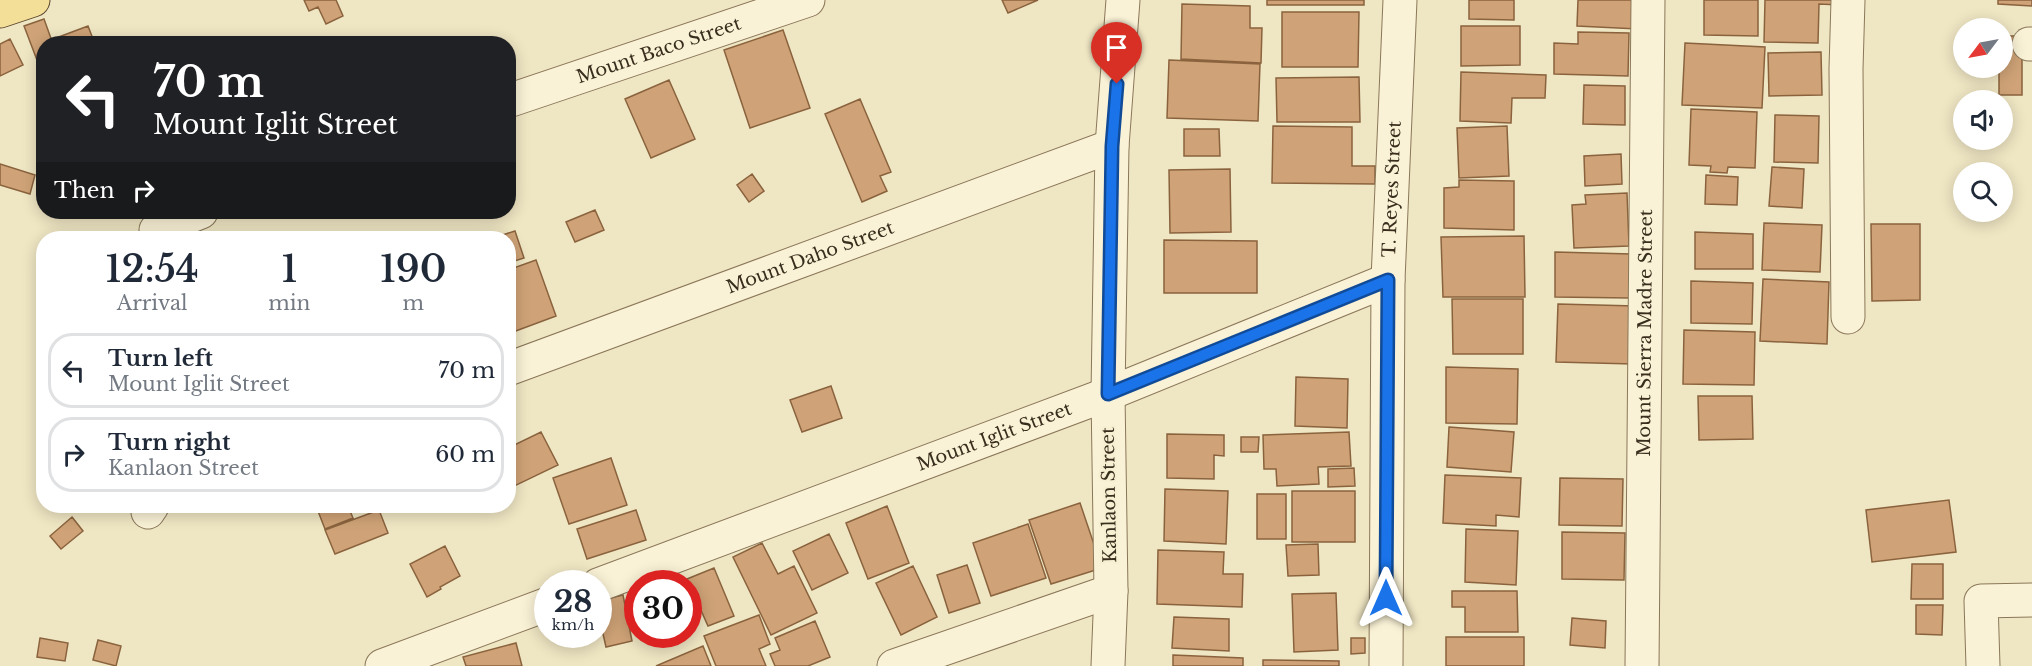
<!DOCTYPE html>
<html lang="en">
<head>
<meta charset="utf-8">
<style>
  :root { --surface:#fff; --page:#f6f6f7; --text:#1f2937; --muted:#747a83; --line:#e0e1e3 }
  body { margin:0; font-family:"Libre Baskerville",serif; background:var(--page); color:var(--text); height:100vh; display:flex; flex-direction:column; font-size:22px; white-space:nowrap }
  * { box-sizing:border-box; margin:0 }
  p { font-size:20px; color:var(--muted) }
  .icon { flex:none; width:33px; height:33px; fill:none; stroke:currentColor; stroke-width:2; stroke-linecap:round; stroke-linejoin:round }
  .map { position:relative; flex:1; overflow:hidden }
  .drawer { position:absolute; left:36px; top:231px; width:480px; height:282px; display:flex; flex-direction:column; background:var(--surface); border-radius:24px; box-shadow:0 3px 15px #0003 }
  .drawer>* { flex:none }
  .top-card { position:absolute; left:36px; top:36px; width:480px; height:183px; border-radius:24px; box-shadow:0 3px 15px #0003; background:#202124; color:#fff; overflow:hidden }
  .needle { width:39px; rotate:238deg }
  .fabs { position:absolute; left:1953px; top:18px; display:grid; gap:12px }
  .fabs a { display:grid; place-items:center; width:60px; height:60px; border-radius:50%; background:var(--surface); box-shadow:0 3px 15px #0003; font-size:30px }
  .speed { position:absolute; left:534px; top:570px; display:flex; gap:12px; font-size:30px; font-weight:700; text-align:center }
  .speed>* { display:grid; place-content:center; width:78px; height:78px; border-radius:50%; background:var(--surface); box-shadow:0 3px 15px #0003; line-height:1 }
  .speed small { font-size:15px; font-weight:400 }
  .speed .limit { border:9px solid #d22; background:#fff; color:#111 }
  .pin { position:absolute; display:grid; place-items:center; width:51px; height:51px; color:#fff; margin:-62px -26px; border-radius:50% 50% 50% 0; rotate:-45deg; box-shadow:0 0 6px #0007 }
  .pin .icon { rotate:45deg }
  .me { position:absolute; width:66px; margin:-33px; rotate:0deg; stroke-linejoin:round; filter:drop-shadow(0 0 4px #0008) }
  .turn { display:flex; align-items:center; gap:21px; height:126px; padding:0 18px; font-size:27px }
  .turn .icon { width:78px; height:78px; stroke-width:2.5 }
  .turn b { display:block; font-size:42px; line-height:51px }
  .then { display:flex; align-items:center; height:57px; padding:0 18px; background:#0003; gap:12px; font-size:22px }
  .eta { display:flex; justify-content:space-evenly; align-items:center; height:102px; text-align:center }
  .eta b { font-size:36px; font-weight:600; line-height:42px }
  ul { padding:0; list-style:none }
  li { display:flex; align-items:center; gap:18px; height:75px; margin:0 12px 9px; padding:0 6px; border:3px solid var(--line); border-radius:24px }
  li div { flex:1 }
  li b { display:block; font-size:22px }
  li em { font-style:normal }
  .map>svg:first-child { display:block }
  .building { fill:#cfa377; stroke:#8a633e; stroke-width:1.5 }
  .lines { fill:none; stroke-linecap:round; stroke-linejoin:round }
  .minor-casing { stroke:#8a7759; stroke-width:35 }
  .major-casing { stroke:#58452d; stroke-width:35 }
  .minor { stroke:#faf2d6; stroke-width:33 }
  .major { stroke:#f4df99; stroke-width:33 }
  .route-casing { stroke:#114b97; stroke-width:15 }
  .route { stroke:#1a73e8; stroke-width:10 }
  .labels { text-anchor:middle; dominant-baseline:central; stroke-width:4.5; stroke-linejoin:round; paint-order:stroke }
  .street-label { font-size:18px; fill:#392d1d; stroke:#f6efd2 }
</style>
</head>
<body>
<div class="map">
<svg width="2032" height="666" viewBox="0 0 2032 666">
  <rect width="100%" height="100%" fill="#efe6c3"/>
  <!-- building -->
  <path class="building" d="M304,0H336L343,16L326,24L318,7L309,11Z
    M1002,0H1038L1008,13Z
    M1267,0H1364V5H1267Z
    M1469,0H1514V20L1469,19Z
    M1578,0H1638V29L1577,26Z
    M1704,0H1758V36L1704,35Z
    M1765,0H1840V5L1819,4L1818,43L1764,42Z
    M1998,0H2032V6L1998,4Z
    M1182,4L1250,6V28H1262L1261,63L1181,59Z
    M1282,12H1359L1358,67H1282Z
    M44,19L53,44H44V58L37,60L24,26Z
    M88,26L95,44H58L56,38Z
    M1461,26H1520V65L1461,66Z
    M783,30L810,108L750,128L724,50Z
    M1578,32L1629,33L1628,76L1554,74V43L1578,44Z
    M2002,36H2022V95H1999V68H2002Z
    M10,39L23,65L0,76V44Z
    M1685,43L1765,47L1762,108L1682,105Z
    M1821,52L1822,95L1769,96L1768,53Z
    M1169,60L1260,64L1258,121L1167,118Z
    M1461,72L1546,75L1545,98H1512L1511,123L1460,121Z
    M1359,77L1360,122H1277L1276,78Z
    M669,80L695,139L651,158L625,99Z
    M1584,85L1625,86V125L1583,124Z
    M860,99L891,172L880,176L887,191L862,202L825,114Z
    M1691,109L1757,112L1755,168L1728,167L1727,173L1710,172L1711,166L1689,165Z
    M1775,115L1819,116L1818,163L1774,162Z
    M1273,126L1352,127V166H1375V184L1272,183Z
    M1507,126L1509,176L1459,178L1457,128Z
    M1184,129H1219L1220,156H1184Z
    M1621,154L1622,184L1585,186L1584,156Z
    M0,164L35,175L30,194L0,185Z
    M1772,167L1804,169L1802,208L1769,206Z
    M1230,169L1231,232L1170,233L1169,170Z
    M752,174L764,191L749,202L737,185Z
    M1706,175L1738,177L1737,205L1705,204Z
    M1459,180L1514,181V230L1444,228V188L1459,187Z
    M1627,193L1629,246L1574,248L1572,205L1586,204L1585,195Z
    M595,210L604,230L575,242L566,222Z
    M1764,223L1822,225L1820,272L1762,270Z
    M1871,224H1920V300L1872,301Z
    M515,231L524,258L508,263V238H493Z
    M1695,232L1753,234V269H1695Z
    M1524,236L1525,297H1443L1441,237Z
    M1164,240L1257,241V293H1164Z
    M1555,252L1631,254L1630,298L1555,297Z
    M536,260L556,316L513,332L508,319V270Z
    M1763,279L1829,282L1827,344L1760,341Z
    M1691,281L1753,283L1752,324L1691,323Z
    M1452,299H1523V354H1453Z
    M1558,304L1635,306L1633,364L1556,362Z
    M1684,330L1755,332L1754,385L1683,384Z
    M1446,367L1518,369L1517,424L1446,423Z
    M1296,377L1348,379L1347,428L1295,426Z
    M831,386L842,418L802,432L790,400Z
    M1698,396H1752L1753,439L1699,440Z
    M1449,427L1514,432L1511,472L1447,467Z
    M541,432L558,465L508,489V448Z
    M1349,432L1351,466L1318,467L1319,484L1277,486L1276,469H1264L1263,435Z
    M1167,434L1224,435V456L1214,455V479L1167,478Z
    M1241,437H1259L1258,452H1241Z
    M611,458L627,505L569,524L553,478Z
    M1354,468L1355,486L1328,487V469Z
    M1445,475L1521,478L1519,517L1496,515V526L1443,523Z
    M1560,478L1623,479L1622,526L1559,525Z
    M1165,489L1228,491L1226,544L1164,541Z
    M1292,491H1355V542H1292Z
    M1257,494H1286V539H1257Z
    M1949,500L1956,552L1872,562L1866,510Z
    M1080,503L1102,568L1051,584L1029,520Z
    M81,506H117L81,508Z
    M316,506H348L353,518L325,529Z
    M887,506L909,563L868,579L846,523Z
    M379,510L388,533L335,554L325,530Z
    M636,510L646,540L587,559L577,529Z
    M72,517L83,531L61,549L50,536Z
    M1028,524L1046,578L991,596L973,543Z
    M1466,529L1518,531L1516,585L1465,582Z
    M1562,532L1625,533L1624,580L1562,579Z
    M829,534L848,573L812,590L793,551Z
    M762,543L778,574L794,566L817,613L771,635L733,557Z
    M1318,544L1319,575L1288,576L1286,545Z
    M445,546L460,576L440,587L441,589L427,597L410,564Z
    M1158,550L1224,552L1223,574H1243L1242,607L1157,604Z
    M1912,564H1943V599H1911Z
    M967,565L980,603L949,613L937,575Z
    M913,566L937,617L901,635L876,583Z
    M714,568L734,616L708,626L687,579Z
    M1452,591H1517L1518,632H1465V607H1452Z
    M1336,593L1338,650L1294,652L1292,594Z
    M623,595L632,641L606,647L598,612V601Z
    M1916,605H1943L1942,635L1916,634Z
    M759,615L770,644L759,649L766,666H716L704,636Z
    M1174,617L1229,619V651L1172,648Z
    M1572,618L1606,621L1605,648L1570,645Z
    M815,621L830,657L808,666H775L770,654L780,650L775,638Z
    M1446,637H1524V666H1446Z
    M40,638L68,643L65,661L37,657Z
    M1351,638H1365V653L1351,654Z
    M98,640L121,646L116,666L93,660Z
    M516,643L522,666H466L463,657Z
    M703,646L711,666H656Z
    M1173,655L1243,658V666H1173Z
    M1263,660L1339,661V666H1263Z"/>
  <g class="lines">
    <!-- minor casing -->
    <g class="minor-casing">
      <g id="minor">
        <path d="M2029,44H2032"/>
        <path id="s1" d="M508,101L808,0"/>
        <path d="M156,230L201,212"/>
        <path d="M1848,317L1846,69L1848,0"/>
        <path id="s2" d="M508,369L1112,146"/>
        <path d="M148,512L152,506"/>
        <path id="s3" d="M598,585L1108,394L1388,280"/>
        <path d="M382,666L548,604"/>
        <path d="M894,666L1111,591"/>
        <path d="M1108,666L1111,591L1108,394L1112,146L1123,0"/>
        <path id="s4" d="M1386,666L1388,280L1400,0"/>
        <path id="s5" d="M1642,666L1648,0"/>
        <path d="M1983,666L1981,601L2032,600"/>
      </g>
    </g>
    <!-- major casing -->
    <g class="major-casing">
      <path id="major" d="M0,11L33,0"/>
    </g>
    <!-- minor -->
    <use href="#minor" class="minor"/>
    <!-- major -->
    <use href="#major" class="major"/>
  </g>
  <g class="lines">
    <!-- route casing -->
    <g class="route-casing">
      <path id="route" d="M1117,84L1112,146L1108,394L1388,280L1386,598"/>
    </g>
    <!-- route -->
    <use href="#route" class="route"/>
  </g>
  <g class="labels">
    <!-- street labels -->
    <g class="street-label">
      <text stroke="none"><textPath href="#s1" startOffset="159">Mount Baco Street</textPath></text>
      <text stroke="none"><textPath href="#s4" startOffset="477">T. Reyes Street</textPath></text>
      <text stroke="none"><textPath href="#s2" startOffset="322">Mount Daho Street</textPath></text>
      <text stroke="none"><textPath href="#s5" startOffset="333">Mount Sierra Madre Street</textPath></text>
      <text stroke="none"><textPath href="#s3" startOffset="423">Mount Iglit Street</textPath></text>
      <text transform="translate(1109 495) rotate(-91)">Kanlaon Street</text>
    </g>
  </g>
</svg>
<div class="fabs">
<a><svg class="needle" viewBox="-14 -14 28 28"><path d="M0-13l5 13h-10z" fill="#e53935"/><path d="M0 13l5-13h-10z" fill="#747a83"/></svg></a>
<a><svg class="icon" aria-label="sound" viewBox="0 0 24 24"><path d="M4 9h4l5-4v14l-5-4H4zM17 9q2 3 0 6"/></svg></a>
<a><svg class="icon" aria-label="search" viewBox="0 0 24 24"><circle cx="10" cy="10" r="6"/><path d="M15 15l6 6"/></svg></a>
</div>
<div class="speed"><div>28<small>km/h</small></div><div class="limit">30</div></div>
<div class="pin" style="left:1117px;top:84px;background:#d93025"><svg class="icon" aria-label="arrive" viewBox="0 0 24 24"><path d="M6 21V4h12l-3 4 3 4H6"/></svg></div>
<svg class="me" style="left:1386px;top:598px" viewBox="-20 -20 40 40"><path d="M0-17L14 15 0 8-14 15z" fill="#1a73e8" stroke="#fff" stroke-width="4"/></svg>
<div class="top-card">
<div class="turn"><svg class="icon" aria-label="left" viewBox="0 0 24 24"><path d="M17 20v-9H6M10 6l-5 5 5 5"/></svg><div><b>70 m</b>Mount Iglit Street</div></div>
<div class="then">Then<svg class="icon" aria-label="right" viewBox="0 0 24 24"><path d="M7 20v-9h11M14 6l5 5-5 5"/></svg></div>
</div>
<section class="drawer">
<div class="eta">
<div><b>12:54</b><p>Arrival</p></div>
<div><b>1</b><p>min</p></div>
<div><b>190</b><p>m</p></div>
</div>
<ul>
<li><svg class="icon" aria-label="left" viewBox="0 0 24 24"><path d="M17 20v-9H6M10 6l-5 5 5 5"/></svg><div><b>Turn left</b><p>Mount Iglit Street</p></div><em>70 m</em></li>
<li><svg class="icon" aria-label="right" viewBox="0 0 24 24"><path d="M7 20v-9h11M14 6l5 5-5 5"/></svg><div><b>Turn right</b><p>Kanlaon Street</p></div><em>60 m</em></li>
</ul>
</section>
</div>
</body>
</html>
